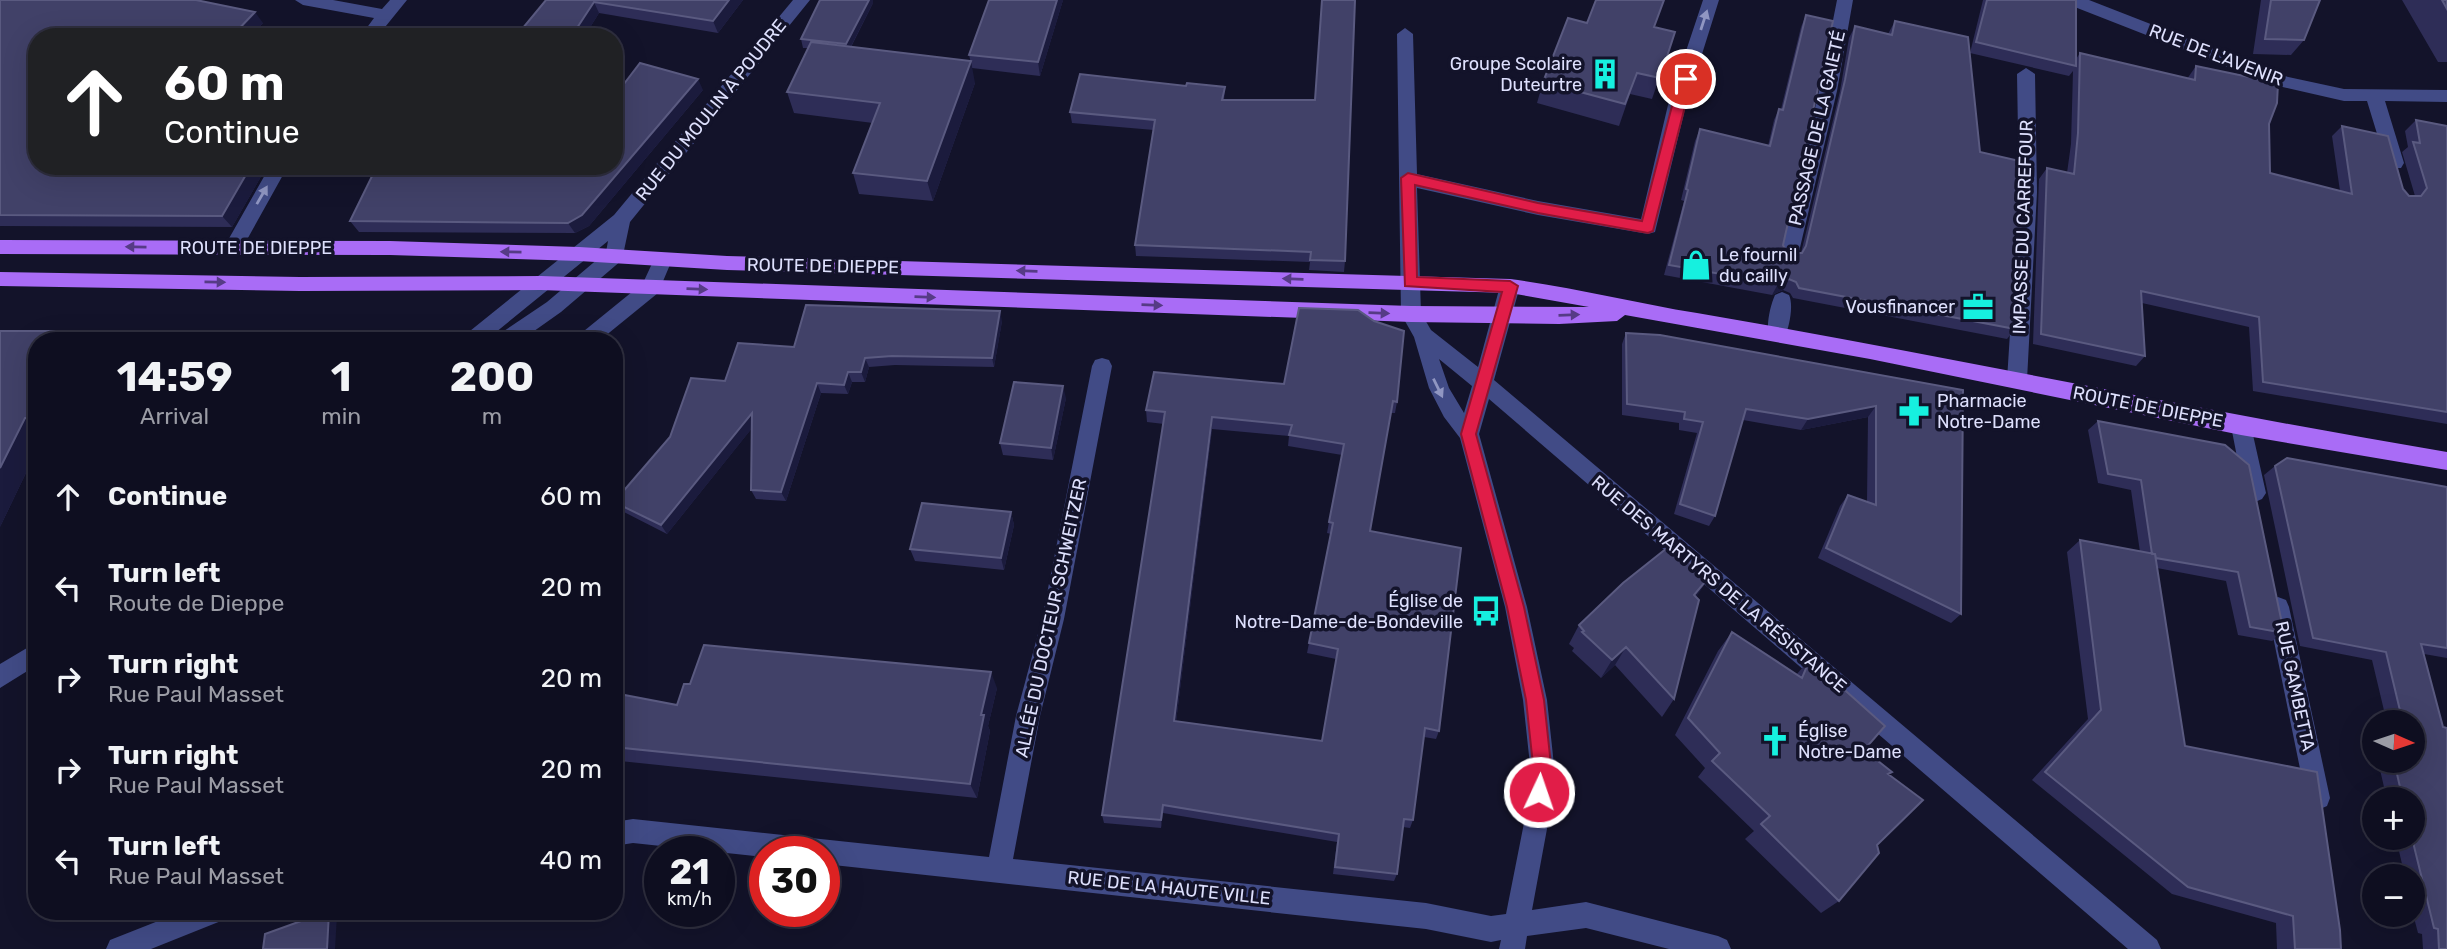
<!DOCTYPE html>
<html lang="en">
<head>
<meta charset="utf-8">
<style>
  :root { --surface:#0e0e20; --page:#171729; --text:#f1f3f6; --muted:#9b9ca5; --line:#2e2e3e }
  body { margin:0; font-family:Rubik,sans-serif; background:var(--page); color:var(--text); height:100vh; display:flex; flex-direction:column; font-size:26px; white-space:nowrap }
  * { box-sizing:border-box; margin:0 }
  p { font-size:23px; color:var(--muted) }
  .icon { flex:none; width:38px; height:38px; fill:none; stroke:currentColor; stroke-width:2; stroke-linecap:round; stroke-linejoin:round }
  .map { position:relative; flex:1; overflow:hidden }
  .side { position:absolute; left:28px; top:332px; width:595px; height:588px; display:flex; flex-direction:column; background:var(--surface); border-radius:28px; box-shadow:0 7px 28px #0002,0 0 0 2px var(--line) }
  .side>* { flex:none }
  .top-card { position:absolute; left:28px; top:28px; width:595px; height:147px; border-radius:28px; box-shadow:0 7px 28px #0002,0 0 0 2px var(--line); background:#202124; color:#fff; overflow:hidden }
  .needle { width:46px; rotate:93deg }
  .tools { position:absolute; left:2362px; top:710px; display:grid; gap:14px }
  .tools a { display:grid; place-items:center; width:63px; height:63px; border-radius:50%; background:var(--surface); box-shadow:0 7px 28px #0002,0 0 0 2px var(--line); font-size:35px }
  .speed { position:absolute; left:644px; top:836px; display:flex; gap:14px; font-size:35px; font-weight:700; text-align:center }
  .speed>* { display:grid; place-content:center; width:91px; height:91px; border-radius:50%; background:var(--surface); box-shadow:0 7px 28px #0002,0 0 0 2px var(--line); line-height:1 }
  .speed small { font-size:18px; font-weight:400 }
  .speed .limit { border:10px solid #d22; background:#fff; color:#111 }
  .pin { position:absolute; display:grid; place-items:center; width:60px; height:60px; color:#fff; margin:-30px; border:4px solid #fff; border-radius:50%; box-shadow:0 2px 7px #0007 }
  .me { position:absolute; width:77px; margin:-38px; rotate:3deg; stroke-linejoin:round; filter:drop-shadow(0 0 5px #0008) }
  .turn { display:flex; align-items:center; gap:24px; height:147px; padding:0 21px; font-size:32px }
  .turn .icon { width:91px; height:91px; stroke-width:2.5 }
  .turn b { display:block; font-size:49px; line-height:60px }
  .eta { display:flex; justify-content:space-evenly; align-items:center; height:119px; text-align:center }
  .eta b { font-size:42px; font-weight:700; line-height:49px }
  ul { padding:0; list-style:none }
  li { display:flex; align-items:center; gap:21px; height:91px; padding:0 21px }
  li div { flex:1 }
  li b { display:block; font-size:26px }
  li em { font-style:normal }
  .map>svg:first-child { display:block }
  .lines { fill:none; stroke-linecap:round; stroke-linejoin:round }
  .minor { fill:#414b86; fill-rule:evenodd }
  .major { fill:#a96cf6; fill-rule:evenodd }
  .wall { fill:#2e2d57; fill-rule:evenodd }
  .shaded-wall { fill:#1b1b3d }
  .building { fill:#414168; stroke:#5a5a80; stroke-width:2; fill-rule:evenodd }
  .oneway { fill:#9096c2 }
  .oneway2 { fill:#563b86 }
  .route { fill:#e11d48; stroke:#92132f; stroke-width:2 }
  .labels { text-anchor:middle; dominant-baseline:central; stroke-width:7; stroke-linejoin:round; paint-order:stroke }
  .street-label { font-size:18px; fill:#dee0fd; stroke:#13132a }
  .poi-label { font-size:18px; fill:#dee0fd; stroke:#13132a; text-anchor:end }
</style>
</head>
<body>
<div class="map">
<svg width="2447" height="949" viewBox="0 0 2447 949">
  <rect width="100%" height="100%" fill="#13132a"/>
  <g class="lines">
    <!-- minor -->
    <path class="minor" d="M295,0H333L382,9L390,0H407L377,37H360L374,18L303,5Z
      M793,0H810L630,222L622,260L561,312L520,341H495L498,335L547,302L606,252L608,241L485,341H462L465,335L614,215Z
      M1703,0H1719L1686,105L1655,232L1648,234L1538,215L1417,188L1421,313L1431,330L1478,367L1500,286L1503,281L1510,279L1517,281L1520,286L1494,380L2157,940L2161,949H2128L1489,399L1479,434L1527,607L1547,700L1554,765L1549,818L1532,910L1586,902L1718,936L1727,940L1731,949H1669L1586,928L1527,936L1525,949H1499L1501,940L1491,942L1426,929L824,864V852H765V857L633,843L614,846V822L633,819L989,857L1016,716L1042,619L1092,366L1095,360L1102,358L1109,360L1112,366L1064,619L1040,716L1013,859L1426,903L1491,916L1506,914L1525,818L1530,765L1523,700L1505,607L1460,438L1444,417L1429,388L1414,337L1401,314L1397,34L1405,28L1413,34L1417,174L1538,201L1641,219L1668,105ZM1439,359L1472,386L1464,413L1449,388Z
      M1837,0H1853L1837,91L1798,256L1796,261L1789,263L1782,261L1780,256L1819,91Z
      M2065,0H2089L2284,76L2344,89L2447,90V102L2385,101L2404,163L2401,168H2389L2386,163L2367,101H2344L2274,85L2067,4Z
      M2026,68L2035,74L2037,192L2027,380L2024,386L2017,388L2010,386L2007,380L2019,192L2017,74Z
      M270,166H288L239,254H225L223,249Z
      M663,253L670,255L672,260L658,293L599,341H576L579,335L643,283L656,255Z
      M1782,292L1789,295C1794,306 1789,328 1784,339L1777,341L1770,339C1765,328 1770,306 1775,295Z
      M2241,417L2248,420L2251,426L2266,493L2262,499L2255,502L2248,499L2244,493L2231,426L2234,420Z
      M2278,597L2286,600L2289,607L2330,798L2327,806L2318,810L2309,806L2306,798L2267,607L2270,600Z
      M37,642V665L0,688V664Z
      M181,912H225L221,921L151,949H106L110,940Z"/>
    <!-- major -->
    <path class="major" d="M0,240L390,241L579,247L727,256L1510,279C1573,287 1635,303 1697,313C1948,356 2196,410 2447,452V470L2241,435L1870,359L1625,315L1617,321L1559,324L1411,322L541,290L300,291L0,286V272L300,277L541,276L1411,306L1589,307L1510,293L727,270L579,261L390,255L0,254Z"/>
  </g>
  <!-- wall -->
  <path class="wall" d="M0,0L263,23L250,37H37L267,166L232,227L0,226Z
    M546,0H743L718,33L599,13L584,37H397L518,34Z
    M1063,0L1040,76L972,68L969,55Z
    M1983,0H2076V59L2080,53L2187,79L2196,66L2269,124L2270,173L2340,191L2332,136L2342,126L2409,196H2415L2402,152L2408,147L2405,131L2416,120L2447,126V424L2253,391L2249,327L2142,303L2145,356L2136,366L2033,344L2039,179L2047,168L2067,173L2071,144L2073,71L2069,76L1970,53Z
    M2261,0H2320L2304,40L2291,55L2253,54Z
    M2402,0H2447V62H2438Z
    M873,3L851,47L975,83L933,201L859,194L853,173L873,123L794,113L787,92L808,48H803L801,39Z
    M1806,15L1783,245L1787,253H1801L1840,91L1849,38L1855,26L1888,34L1895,21L1980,152L2015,329L2007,339L1793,298L1790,293L1783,290L1772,295L1664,275L1684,201L1681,200L1695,141L1700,129L1768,146L1774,120L1779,109H1781L1801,27Z
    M1587,23L1654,27L1675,32L1652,99L1630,94L1619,126L1537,103L1543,82Z
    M1186,86L1225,87L1224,100L1345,261L1344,272L1309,270L1310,262L1136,256L1135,245L1154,130L1072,123L1070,112Z
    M703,90L589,226L575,233L359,232L350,221Z
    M1002,321L994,367L895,365L869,367L865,382H852L848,394L821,393L786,501L756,499L751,490L752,428L667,534L620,510L614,502L725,381L794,347Z
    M1626,333L1963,390L1961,614L1951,623L1818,558L1840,506L1848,495L1867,502L1868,417L1801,430L1743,420L1715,516L1709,526L1674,514L1697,433L1679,430V423L1622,415V344Z
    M37,341V450L0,527Z
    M1066,398L1053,460L1003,455L1000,443Z
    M1397,402L1395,413H1391L1370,531L1439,731L1436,739L1424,737L1413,820L1410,828L1403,827L1397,874L1394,881L1333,874L1337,842L1163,813L1161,828L1104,823L1102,815L1164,424L1147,422L1146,410ZM1212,429L1289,436L1288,446L1342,455L1329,522L1327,533L1331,534L1307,653L1336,659L1322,741L1176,722Z
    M2098,421L2225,445L2284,633L2272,641L2238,635L2226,581L2157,568L2185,746L2341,949H2277L2276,923L2172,894L2032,780L2088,719L2067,552L2080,540L2140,552L2131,490L2098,483L2088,430Z
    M2275,466L2447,487V658L2424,654L2447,949H2423L2422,934L2418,933L2413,914V877H2405L2396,838H2413V800H2387L2378,761H2413V723H2387L2372,660L2300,646L2264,475Z
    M1011,512L1014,525L1004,570L915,561L910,549Z
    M1696,597L1674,699L1662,717L1615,665L1601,678L1572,651L1574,648L1569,644L1579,625Z
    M1732,632L1796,675L1810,659L1864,750L1888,774L1877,845L1839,901L1821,913L1745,839L1754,831L1698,777L1705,768L1675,735L1718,651Z
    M997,688L988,726L990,731L977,798L620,761L614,774V693L677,705Z
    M2375,735V748L2372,736Z"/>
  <!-- shaded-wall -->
  <path class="shaded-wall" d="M729,0H743L718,33L713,21Z
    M869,0H873V3L848,52L846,44Z
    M1057,0H1063L1040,76L1038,62Z
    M594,2L599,13L584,37H571Z
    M255,12L263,23L250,37H234L233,35Z
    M971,61L975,83L933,201L927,181Z
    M698,79L703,90L589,226L575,233L568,223Z
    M251,166H267L232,227L222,216Z
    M1789,279L1783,290L1772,295L1778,284Z
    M1000,311L1002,321L994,367L992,358Z
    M69,331L81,341H63Z
    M865,358L869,367L865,382L861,372Z
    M848,372L852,382L848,394L844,385Z
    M817,383L821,393L786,501L781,492Z
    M1063,386L1066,398L1053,460L1051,448Z
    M1876,406L1868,417L1801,430L1808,419Z
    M752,413L757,422L667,534L661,525Z
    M1212,417V429L1175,730L1174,721Z
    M25,418L37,427V450L0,527V468Z
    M1011,512L1014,525L1004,570L1001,558Z
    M1710,576L1697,596L1681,614L1694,595Z
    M1626,647L1615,665L1601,678L1612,660Z
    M991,672L997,688L988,726L990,731L977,798L970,784L981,715Z
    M614,756L620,761L614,774Z
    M1163,805V813L1161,828V820Z
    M329,912L337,915L335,949H327Z"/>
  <!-- building -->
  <path class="building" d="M0,0H196L255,12L233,35L242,37H37V166H251L222,216L0,215Z
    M546,0H729L713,21L594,2L571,37H397L402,30L518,34Z
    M820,0H869L846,44L801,39Z
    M989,0H1057L1038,62L969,55Z
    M1322,0H1355L1345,261L1310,260L1311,252L1135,245L1155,120L1070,112L1080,74L1186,86L1187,83L1225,87L1222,100H1315Z
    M1596,0H1664L1654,27L1675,32L1660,78L1637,73L1625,104L1543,82L1568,18L1587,23Z
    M1987,0H2076V66L1976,42Z
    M2271,0H2320L2304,40L2265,39Z
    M2442,0H2447V9Z
    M1806,15L1833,21L1783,245L1787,253H1802L1806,246L1845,80L1855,26L1892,35L1895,21L1968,37L1980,152L2024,162L2015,329L1799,288L1796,282L1789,279L1778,284L1669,265L1688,190L1686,189L1700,129L1770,146L1779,109L1783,110Z
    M811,42L971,61L927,181L853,173L880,103L787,92Z
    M2080,53L2195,80L2196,66L2278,83L2277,103L2269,124L2270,173L2352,194L2342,126L2388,136L2403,189L2409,196H2421L2427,188L2413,142L2420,143L2416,120L2447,126V412L2263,382L2259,317L2141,291L2145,356L2041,334L2047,168L2074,174L2078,133Z
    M640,63L698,79L582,215L568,223L350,221L377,166H614V97Z
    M806,305L1000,311L992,358L892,356L865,358L861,372H848L844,385L817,383L781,492L751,490L752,413L661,525L614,502L670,437L691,378L725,381L738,343L794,347Z
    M1299,308L1358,310L1374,321L1404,331L1397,402L1393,401L1370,531L1461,548L1439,731L1425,728L1413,820L1404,819L1397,874L1335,867L1339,834L1163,805L1161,820L1102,815L1165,412L1146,410L1154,372L1284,384ZM1212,417L1292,425L1289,435L1344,444L1329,522L1333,523L1309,643L1338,649L1322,741L1174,721Z
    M0,331H69L63,341H37V418H25L0,468Z
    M1626,333L1660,335L1963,390L1961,614L1826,548L1848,495L1876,505V406L1808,419L1746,409L1715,516L1680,504L1703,422L1684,419L1685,412L1627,404Z
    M1014,382L1063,386L1051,448L1000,443Z
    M2098,421L2225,445L2249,465L2284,633L2250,627L2238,572L2156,558L2155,554H2152L2141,480L2108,474Z
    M2287,458L2447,487V648L2421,644L2443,727L2447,728V949H2439L2438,929L2434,928L2412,838H2413V800H2403L2394,761H2413V723H2403L2386,652L2313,638L2275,466Z
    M922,503L1011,512L1001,558L910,549Z
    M2080,540L2155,554L2185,746L2317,772L2340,930L2341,949H2295L2293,916L2188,887L2045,772L2101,710Z
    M1667,548L1710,576L1694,595L1699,600L1674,699L1626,647L1612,660L1582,632L1584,631L1579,625L1623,583Z
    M1732,632L1802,678L1810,659L1885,726L1864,750L1892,772L1888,774L1923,800L1877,845L1879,853L1839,901L1761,824L1770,816L1712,761L1720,753L1688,718Z
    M704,645L991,672L981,715H984L970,784L614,747V693L677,705L684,684H690Z
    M326,912H329L327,949H263L265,934Z"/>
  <!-- one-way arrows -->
  <defs><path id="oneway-solid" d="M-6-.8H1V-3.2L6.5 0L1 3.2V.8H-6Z" transform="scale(1.75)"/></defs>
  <g class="oneway">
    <use href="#oneway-solid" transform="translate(1704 20) rotate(-72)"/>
    <use href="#oneway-solid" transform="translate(262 195) rotate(-60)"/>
    <use href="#oneway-solid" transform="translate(1438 388) rotate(64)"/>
  </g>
  <g class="oneway2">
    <use href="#oneway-solid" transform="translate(136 247) rotate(-179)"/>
    <use href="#oneway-solid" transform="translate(511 252) rotate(-179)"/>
    <use href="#oneway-solid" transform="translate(1027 271) rotate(-178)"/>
    <use href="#oneway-solid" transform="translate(1293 279) rotate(-178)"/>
    <use href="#oneway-solid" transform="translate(215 282) rotate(1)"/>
    <use href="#oneway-solid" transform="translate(697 289) rotate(2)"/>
    <use href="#oneway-solid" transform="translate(925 297) rotate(2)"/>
    <use href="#oneway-solid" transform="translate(1152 305) rotate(2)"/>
    <use href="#oneway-solid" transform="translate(1379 313) rotate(2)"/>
    <use href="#oneway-solid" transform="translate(1569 315) rotate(-2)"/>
  </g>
  <!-- route -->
  <path class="route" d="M1686,74L1692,79L1653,231L1648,233L1538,213L1415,185L1417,277L1510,281L1518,286L1476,434L1524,607L1544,700L1551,765L1546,798L1539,800L1533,798L1530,792L1533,765L1526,700L1507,607L1461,434L1502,292L1405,286L1401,178L1408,173L1538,203L1642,221L1679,79Z"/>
  <!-- icons -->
  <defs>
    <g id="building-bare" transform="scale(2.415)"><path d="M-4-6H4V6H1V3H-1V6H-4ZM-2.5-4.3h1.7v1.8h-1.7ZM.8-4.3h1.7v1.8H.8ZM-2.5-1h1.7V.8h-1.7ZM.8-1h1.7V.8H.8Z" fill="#16f0df" stroke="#13132a" stroke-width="2.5" paint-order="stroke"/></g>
    <g id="shop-bare" transform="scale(2.415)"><path d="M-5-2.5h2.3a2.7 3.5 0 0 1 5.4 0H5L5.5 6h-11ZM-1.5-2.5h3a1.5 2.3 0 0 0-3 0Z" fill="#16f0df" stroke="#13132a" stroke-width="2.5" paint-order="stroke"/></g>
    <g id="office-bare" transform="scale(2.415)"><path d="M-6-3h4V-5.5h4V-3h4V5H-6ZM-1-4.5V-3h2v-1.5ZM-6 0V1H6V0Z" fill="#16f0df" stroke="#13132a" stroke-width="2.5" paint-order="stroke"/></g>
    <g id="pharmacy-bare" transform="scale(2.415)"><path d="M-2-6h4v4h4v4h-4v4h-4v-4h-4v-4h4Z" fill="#16f0df" stroke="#13132a" stroke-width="2.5" paint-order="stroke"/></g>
    <g id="bus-bare" transform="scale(2.415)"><path d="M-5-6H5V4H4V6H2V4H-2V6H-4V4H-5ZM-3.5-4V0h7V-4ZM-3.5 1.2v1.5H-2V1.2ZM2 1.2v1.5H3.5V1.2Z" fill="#16f0df" stroke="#13132a" stroke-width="2.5" paint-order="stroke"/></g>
    <g id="church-bare" transform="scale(2.415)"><path d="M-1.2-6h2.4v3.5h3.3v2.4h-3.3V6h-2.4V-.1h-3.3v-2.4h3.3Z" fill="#16f0df" stroke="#13132a" stroke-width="2.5" paint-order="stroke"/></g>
  </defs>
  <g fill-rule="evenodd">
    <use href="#building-bare" x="1605" y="74"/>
    <use href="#shop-bare" x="1696" y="265"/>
    <use href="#office-bare" x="1978" y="307"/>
    <use href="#pharmacy-bare" x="1914" y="411"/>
    <use href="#bus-bare" x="1486" y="611"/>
    <use href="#church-bare" x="1775" y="741"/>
  </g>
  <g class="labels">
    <!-- street labels -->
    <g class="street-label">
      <text transform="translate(2216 55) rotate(21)">RUE DE L'AVENIR</text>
      <text transform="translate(711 110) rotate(-51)">RUE DU MOULIN À POUDRE</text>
      <text transform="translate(1817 128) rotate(-77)">PASSAGE DE LA GAIETÉ</text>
      <text transform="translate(2023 227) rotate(-88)">IMPASSE DU CARREFOUR</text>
      <text x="256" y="248">ROUTE DE DIEPPE</text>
      <text transform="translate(823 266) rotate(1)">ROUTE DE DIEPPE</text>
      <text transform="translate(2148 407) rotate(11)">ROUTE DE DIEPPE</text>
      <text transform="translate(1719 584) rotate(40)">RUE DES MARTYRS DE LA RÉSISTANCE</text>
      <text transform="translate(1051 618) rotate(-78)">ALLÉE DU DOCTEUR SCHWEITZER</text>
      <text transform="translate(2295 686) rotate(78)">RUE GAMBETTA</text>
      <text transform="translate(1169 888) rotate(6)">RUE DE LA HAUTE VILLE</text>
    </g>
    <!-- poi labels -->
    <g class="poi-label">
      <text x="1582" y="64">Groupe Scolaire<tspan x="1582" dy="21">Duteurtre</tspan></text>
      <text x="1719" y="255" text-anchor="start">Le fournil<tspan x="1719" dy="21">du cailly</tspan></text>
      <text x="1955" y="307">Vousfinancer</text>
      <text x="1937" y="401" text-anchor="start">Pharmacie<tspan x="1937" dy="21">Notre-Dame</tspan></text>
      <text x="1463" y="601">Église de<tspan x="1463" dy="21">Notre-Dame-de-Bondeville</tspan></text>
      <text x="1798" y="731" text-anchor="start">Église<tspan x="1798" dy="21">Notre-Dame</tspan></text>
    </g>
  </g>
</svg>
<div class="tools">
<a><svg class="needle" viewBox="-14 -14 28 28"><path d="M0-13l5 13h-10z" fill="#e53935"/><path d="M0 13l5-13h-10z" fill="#9b9ca5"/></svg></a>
<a>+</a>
<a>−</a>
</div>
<div class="speed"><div>21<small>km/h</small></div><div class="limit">30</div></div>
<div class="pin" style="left:1686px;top:79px;background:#d93025"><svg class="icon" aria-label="arrive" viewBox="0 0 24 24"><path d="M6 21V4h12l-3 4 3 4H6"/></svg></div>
<svg class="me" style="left:1539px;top:792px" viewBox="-20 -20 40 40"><circle r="17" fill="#e11d48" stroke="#fff" stroke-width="3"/><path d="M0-11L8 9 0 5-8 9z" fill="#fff"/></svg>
<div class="top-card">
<div class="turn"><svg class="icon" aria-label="ahead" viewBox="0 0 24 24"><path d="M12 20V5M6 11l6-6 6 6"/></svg><div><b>60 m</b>Continue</div></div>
</div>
<section class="side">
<div class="eta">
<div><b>14:59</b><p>Arrival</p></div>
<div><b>1</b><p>min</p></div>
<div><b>200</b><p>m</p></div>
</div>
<ul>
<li><svg class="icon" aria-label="ahead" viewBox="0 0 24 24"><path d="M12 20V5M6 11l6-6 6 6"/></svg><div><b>Continue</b></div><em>60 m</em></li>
<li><svg class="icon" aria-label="left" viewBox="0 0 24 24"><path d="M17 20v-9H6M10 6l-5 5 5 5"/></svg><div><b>Turn left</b><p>Route de Dieppe</p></div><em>20 m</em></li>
<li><svg class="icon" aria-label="right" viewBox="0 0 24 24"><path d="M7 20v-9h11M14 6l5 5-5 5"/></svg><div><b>Turn right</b><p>Rue Paul Masset</p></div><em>20 m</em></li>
<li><svg class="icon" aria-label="right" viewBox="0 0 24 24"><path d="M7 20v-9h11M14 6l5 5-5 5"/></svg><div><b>Turn right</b><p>Rue Paul Masset</p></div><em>20 m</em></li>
<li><svg class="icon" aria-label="left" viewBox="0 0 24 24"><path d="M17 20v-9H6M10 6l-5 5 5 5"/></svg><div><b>Turn left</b><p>Rue Paul Masset</p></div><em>40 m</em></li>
</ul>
</section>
</div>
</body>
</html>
